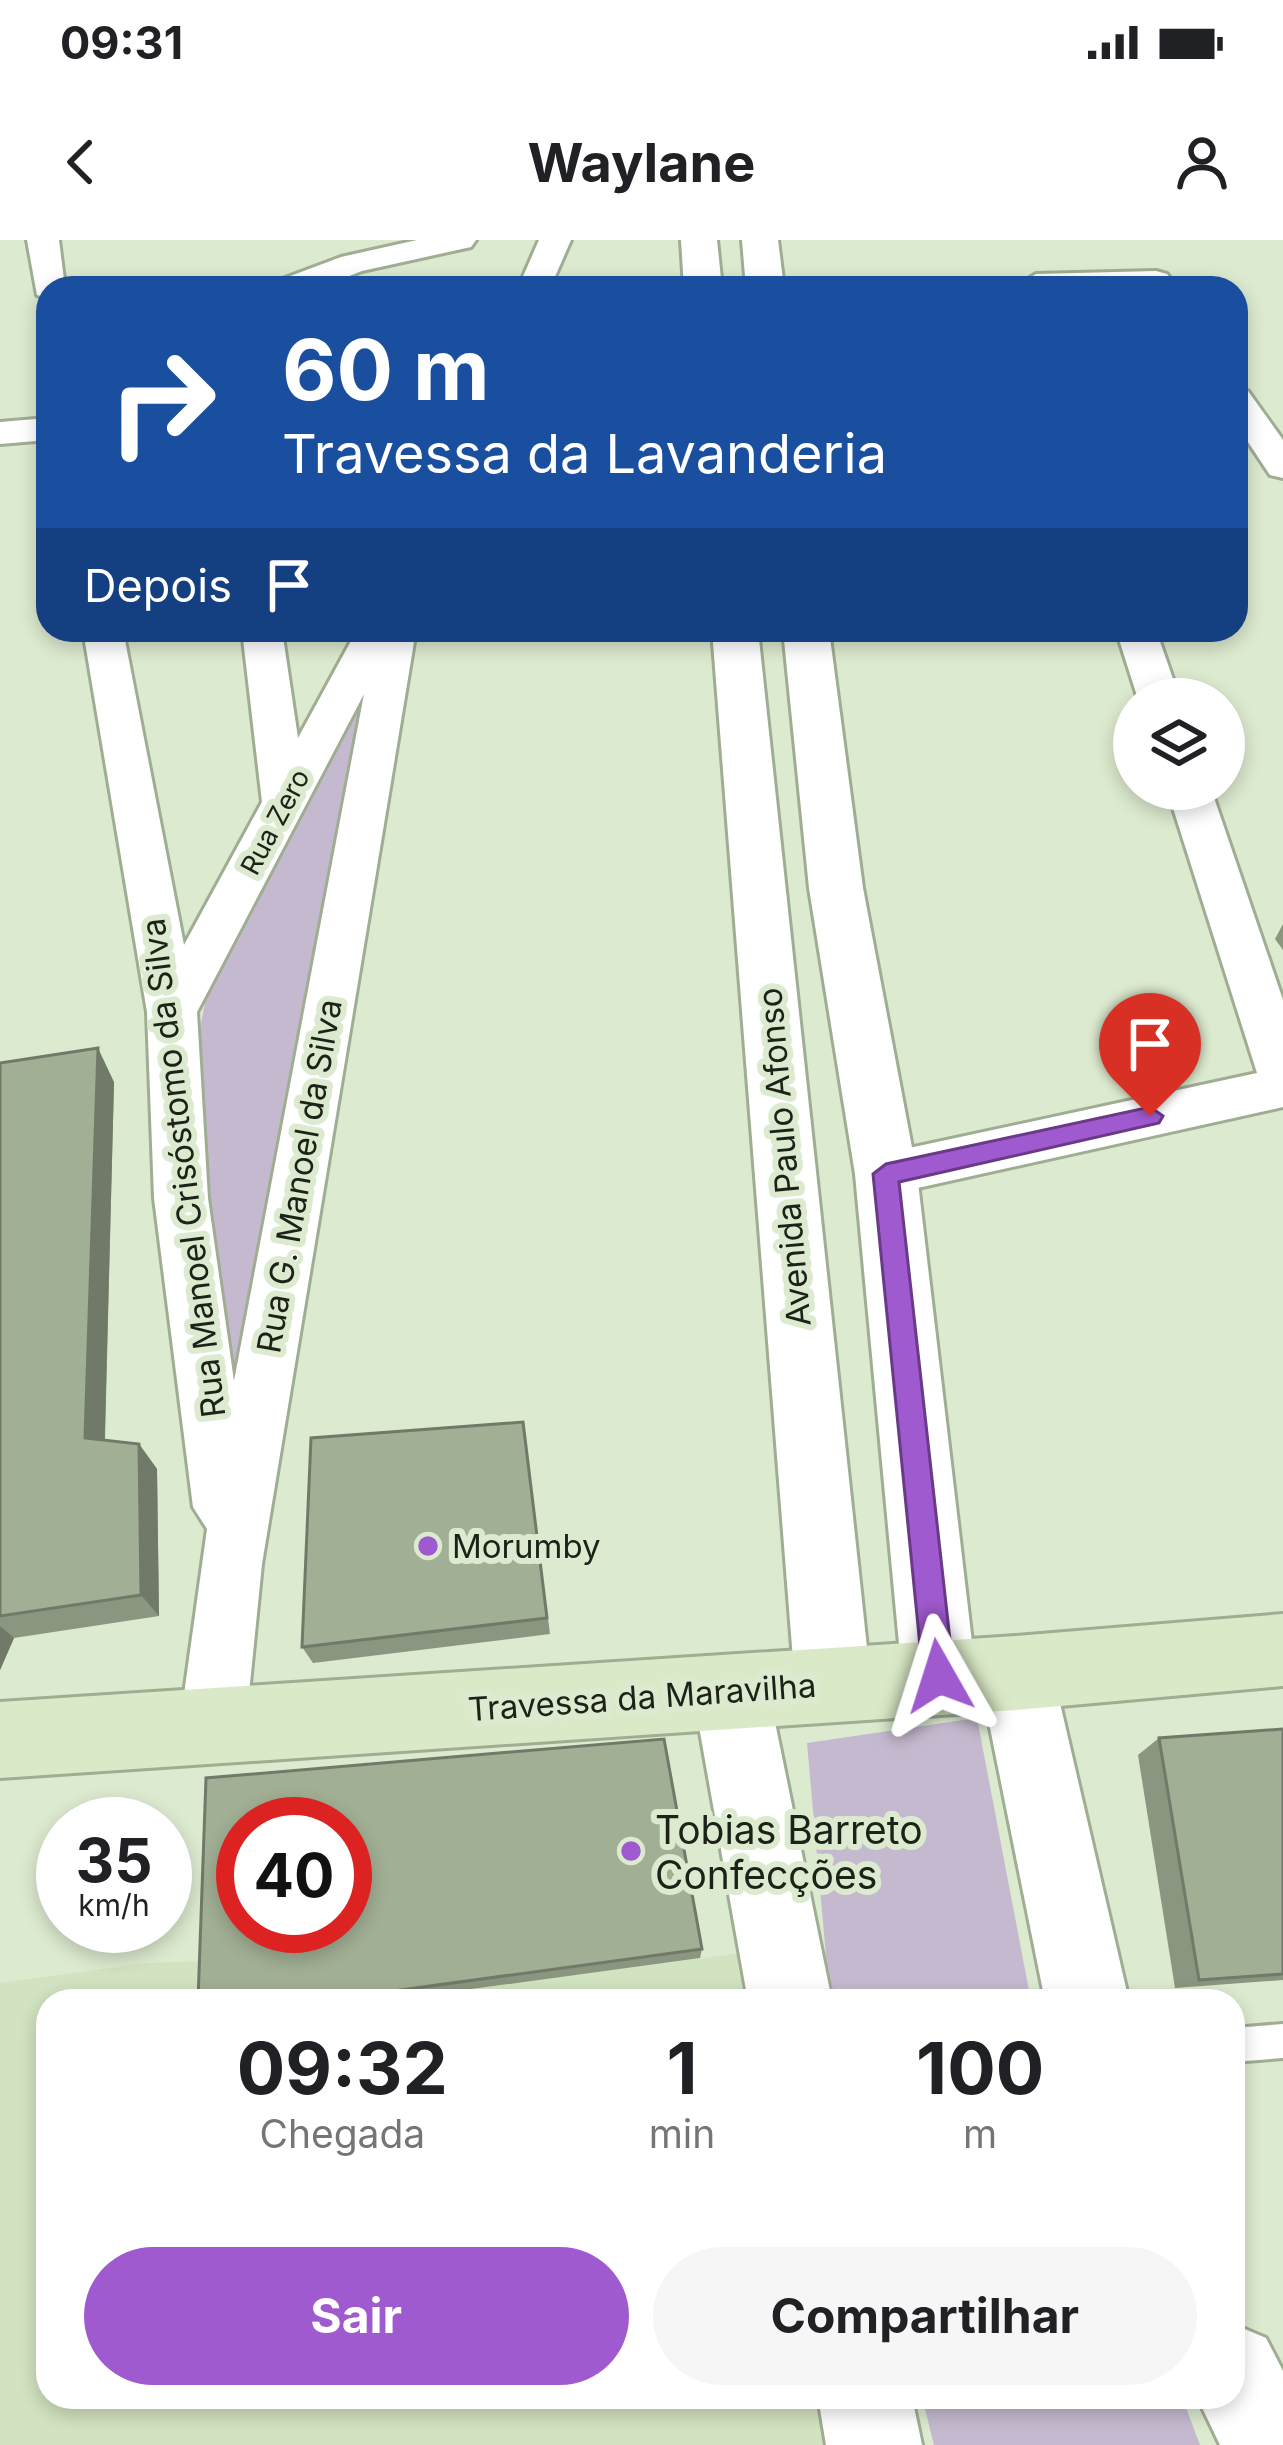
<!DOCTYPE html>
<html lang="pt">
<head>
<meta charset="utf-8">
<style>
  :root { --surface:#fff; --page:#f6f6f6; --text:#202124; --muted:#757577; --accent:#a05acf }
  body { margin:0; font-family:Inter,sans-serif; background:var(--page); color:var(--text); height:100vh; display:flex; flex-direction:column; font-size:45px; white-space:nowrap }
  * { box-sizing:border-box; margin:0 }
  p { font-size:39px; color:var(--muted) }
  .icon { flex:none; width:66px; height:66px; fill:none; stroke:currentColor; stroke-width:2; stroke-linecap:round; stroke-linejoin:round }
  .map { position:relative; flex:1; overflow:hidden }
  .drawer { position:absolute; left:36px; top:1749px; width:1209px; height:420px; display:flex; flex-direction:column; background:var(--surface); border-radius:36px; box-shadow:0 6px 18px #0003 }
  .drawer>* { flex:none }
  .guide { position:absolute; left:36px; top:36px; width:1212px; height:366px; border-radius:36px; box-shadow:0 6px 18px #0003; background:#1a4fa0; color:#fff; overflow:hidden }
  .fabs { position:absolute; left:1113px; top:438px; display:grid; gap:24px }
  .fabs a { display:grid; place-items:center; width:132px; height:132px; border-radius:50%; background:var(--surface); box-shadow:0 6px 18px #0003; font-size:60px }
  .speed { position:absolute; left:36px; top:1557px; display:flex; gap:24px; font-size:60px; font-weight:700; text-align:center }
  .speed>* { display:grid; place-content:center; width:156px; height:156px; border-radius:50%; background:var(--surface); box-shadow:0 6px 18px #0003; line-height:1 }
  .speed small { font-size:30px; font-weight:400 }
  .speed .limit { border:18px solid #d22; background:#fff; color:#111 }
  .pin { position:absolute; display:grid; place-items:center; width:102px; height:102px; color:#fff; margin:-123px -51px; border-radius:50% 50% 50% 0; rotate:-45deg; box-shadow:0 0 12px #0007 }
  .pin .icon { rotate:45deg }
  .me { position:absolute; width:132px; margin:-66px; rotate:354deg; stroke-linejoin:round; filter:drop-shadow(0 0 9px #0008) }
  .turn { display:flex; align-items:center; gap:42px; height:252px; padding:0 48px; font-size:54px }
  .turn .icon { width:156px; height:156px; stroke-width:2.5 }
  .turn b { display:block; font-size:84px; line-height:102px }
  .then { display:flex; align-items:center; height:114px; padding:0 48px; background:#0003; gap:24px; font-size:45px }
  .eta { display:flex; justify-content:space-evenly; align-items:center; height:204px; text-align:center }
  .eta b { font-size:72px; font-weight:700; line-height:84px }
  .primary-button { display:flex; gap:24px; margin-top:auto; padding:24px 48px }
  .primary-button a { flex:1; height:138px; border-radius:72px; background:var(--accent); color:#fff; font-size:48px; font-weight:700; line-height:138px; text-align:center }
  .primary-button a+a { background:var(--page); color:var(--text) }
  .status { display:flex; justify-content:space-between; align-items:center; height:84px; padding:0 60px; background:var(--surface); direction:ltr }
  .status svg { height:33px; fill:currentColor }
  header { display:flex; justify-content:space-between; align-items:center; height:156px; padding:0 48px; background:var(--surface); font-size:54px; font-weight:700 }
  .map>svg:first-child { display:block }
  .built { fill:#d1e3c0 }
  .green { fill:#c5b9cf }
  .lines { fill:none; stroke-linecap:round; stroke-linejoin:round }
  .service-casing { stroke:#9fad93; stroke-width:6 }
  .minor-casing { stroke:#9fad93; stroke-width:6 }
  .tertiary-casing { stroke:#9fad93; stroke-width:6 }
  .secondary-casing { stroke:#9fad93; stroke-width:6 }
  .service { fill:#fff; fill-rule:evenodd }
  .minor { fill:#fff; fill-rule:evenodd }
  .tertiary { fill:#fff; fill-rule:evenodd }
  .secondary { fill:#dae9c7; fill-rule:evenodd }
  .wall { fill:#8a967f }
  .shaded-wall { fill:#717a68 }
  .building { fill:#a1af94; stroke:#717a68; stroke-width:3; fill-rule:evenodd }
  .route { fill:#a05acf; stroke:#683a87; stroke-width:3 }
  .poi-dot { fill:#a05acf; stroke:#dceacf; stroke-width:4.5 }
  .labels { text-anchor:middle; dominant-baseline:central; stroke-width:12; stroke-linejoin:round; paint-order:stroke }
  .far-street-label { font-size:27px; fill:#1d2218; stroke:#dceacf }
  .street-label { font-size:33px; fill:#1d2218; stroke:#dceacf }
  .poi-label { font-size:33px; fill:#1d2218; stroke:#dceacf; text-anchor:start }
  .near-poi-label { font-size:39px; fill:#1d2218; stroke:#dceacf; text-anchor:start }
</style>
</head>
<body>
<div class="status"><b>09:31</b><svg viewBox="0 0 49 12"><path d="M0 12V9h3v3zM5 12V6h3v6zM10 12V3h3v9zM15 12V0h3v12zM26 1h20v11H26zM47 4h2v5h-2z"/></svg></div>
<header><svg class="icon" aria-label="back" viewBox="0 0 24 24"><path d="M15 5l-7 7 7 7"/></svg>Waylane<svg class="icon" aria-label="person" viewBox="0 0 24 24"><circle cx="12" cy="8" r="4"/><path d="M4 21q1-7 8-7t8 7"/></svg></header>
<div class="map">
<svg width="1283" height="2205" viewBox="0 0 1283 2205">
  <rect width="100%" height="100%" fill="#dceacf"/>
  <!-- built -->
  <path class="built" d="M741,1713L749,1761H384Z
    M207,1721L213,1761H48V2157H819L828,2205H0V1743L147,1723Z"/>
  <!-- green -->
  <path class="green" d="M369,430L236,1164L185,869L211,730Z
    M977,1478L1031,1761H830L807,1503Z
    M922,2157H1182L1200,2205H934Z"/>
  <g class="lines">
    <!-- service casing -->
    <g class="service-casing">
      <path id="service" d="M1283,1784V1818L1233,1822V1788Z"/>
    </g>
    <!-- minor casing -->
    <g class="minor-casing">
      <path id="minor" d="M27,0H59L65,48H48V58L37,55Z
        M417,0H476L471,7L362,31L318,48H273L277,41L341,17Z
        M539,0H571L550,48H518Z
        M1156,31L1167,34L1172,41L1167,48H1023L1020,44L1036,34Z
        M1236,147L1248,151L1283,200V238L1270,235L1236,184Z
        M48,178V200L0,204V182Z
        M83,390H123L184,705L262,562L242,390H282L298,498L357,390H416L262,1324L246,1483L236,1506L213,1516L190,1506L180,1483L207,1289L193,1267L154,958L147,772ZM364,454L234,1141L208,958L197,772Z
        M1116,390H1156L1180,459H1138Z
        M1167,549H1211L1283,760V867L886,955L867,949L859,934L867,919L886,913L1257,833Z"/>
    </g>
    <!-- tertiary casing -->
    <g class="tertiary-casing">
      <path id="tertiary" d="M681,0H717L722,48H684Z
        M742,0H778L784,48H746Z
        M712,390H758L871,1445L860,1471L833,1482L806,1471L795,1445Z
        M783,390H829L863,648L917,934L976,1436L966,1462L939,1473L912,1462L902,1436L855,934L809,648Z
        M1016,1396L1042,1407L1053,1433L1129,1761H1045L979,1433L990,1407Z
        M731,1416L758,1427L769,1453L832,1761H748L693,1453L704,1427Z
        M1233,2084L1266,2098L1283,2131V2205H1220L1197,2157H1233Z
        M818,2157H912L922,2205H826Z"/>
    </g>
    <!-- secondary casing -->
    <g class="secondary-casing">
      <path id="secondary" d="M1283,1374V1446L1016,1470L0,1538V1462L1016,1396Z"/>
    </g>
    <!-- service -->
    <use href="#service" class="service"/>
    <!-- minor -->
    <use href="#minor" class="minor"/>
    <!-- tertiary -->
    <use href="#tertiary" class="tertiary"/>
    <!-- secondary -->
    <use href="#secondary" class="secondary"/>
  </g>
  <!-- wall -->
  <path class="wall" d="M1283,684V710L1275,699Z
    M0,823L114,842L105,1200L139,1204L157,1229L159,1376L14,1398L0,1430Z
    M526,1203L550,1394L313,1423L302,1407Z
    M1283,1489V1740L1175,1748L1138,1515L1159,1498Z
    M702,1709L700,1718L384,1761H198Z"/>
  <!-- shaded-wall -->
  <path class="shaded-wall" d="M98,808L114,842L104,1224L85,1198Z
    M139,1204L157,1229L159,1376L141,1355Z
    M0,1386L14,1398L0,1430Z"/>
  <!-- building -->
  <path class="building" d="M98,808L85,1198L139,1204L141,1355L0,1376V823Z
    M523,1182L547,1378L302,1407L311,1198Z
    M1283,1489V1734L1199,1740L1159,1498Z
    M664,1499L702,1709L320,1761H198L206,1538ZM243,1584H345V1686H243Z"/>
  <!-- route -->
  <path class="route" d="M1150,867L1163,876L1159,883L899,942L954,1436L950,1447L939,1452L928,1447L923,1436L873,934L886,924Z"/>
  <!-- markers -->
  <g class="poi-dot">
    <circle cx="428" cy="1306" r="12"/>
    <circle cx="631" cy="1611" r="12"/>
  </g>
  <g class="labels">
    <!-- far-street labels -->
    <g class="far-street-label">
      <text transform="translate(275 582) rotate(-62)">Rua Zero</text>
    </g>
    <!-- street labels -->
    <g class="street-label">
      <text transform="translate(784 917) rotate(-95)">Avenida Paulo Afonso</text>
      <text transform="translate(183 928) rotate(-97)">Rua Manoel Crisóstomo da Silva</text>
      <text transform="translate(299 936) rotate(-80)">Rua G. Manoel da Silva</text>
      <text transform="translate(642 1457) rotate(-4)">Travessa da Maravilha</text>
    </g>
    <!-- poi labels -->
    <g class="poi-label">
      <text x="452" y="1306">Morumby</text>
    </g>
    <!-- near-poi labels -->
    <g class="near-poi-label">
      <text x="655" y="1589">Tobias Barreto<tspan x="655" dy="45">Confecções</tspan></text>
    </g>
  </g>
</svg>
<div class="fabs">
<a><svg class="icon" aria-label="layers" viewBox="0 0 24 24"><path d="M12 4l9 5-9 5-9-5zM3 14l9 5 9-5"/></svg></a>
</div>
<div class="speed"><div>35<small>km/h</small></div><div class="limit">40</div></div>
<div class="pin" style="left:1150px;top:876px;background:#d93025"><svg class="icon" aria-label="arrive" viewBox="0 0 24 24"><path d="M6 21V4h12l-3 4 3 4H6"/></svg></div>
<svg class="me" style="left:939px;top:1436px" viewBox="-20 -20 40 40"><path d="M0-17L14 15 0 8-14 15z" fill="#a05acf" stroke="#fff" stroke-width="4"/></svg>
<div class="guide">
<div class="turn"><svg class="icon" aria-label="right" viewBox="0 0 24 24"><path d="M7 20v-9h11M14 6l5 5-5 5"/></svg><div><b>60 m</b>Travessa da Lavanderia</div></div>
<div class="then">Depois<svg class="icon" aria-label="arrive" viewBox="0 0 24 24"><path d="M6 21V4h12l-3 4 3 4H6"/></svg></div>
</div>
<section class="drawer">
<div class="eta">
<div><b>09:32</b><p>Chegada</p></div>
<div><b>1</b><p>min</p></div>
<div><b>100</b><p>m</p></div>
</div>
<div class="primary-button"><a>Sair</a><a>Compartilhar</a></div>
</section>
</div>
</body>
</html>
